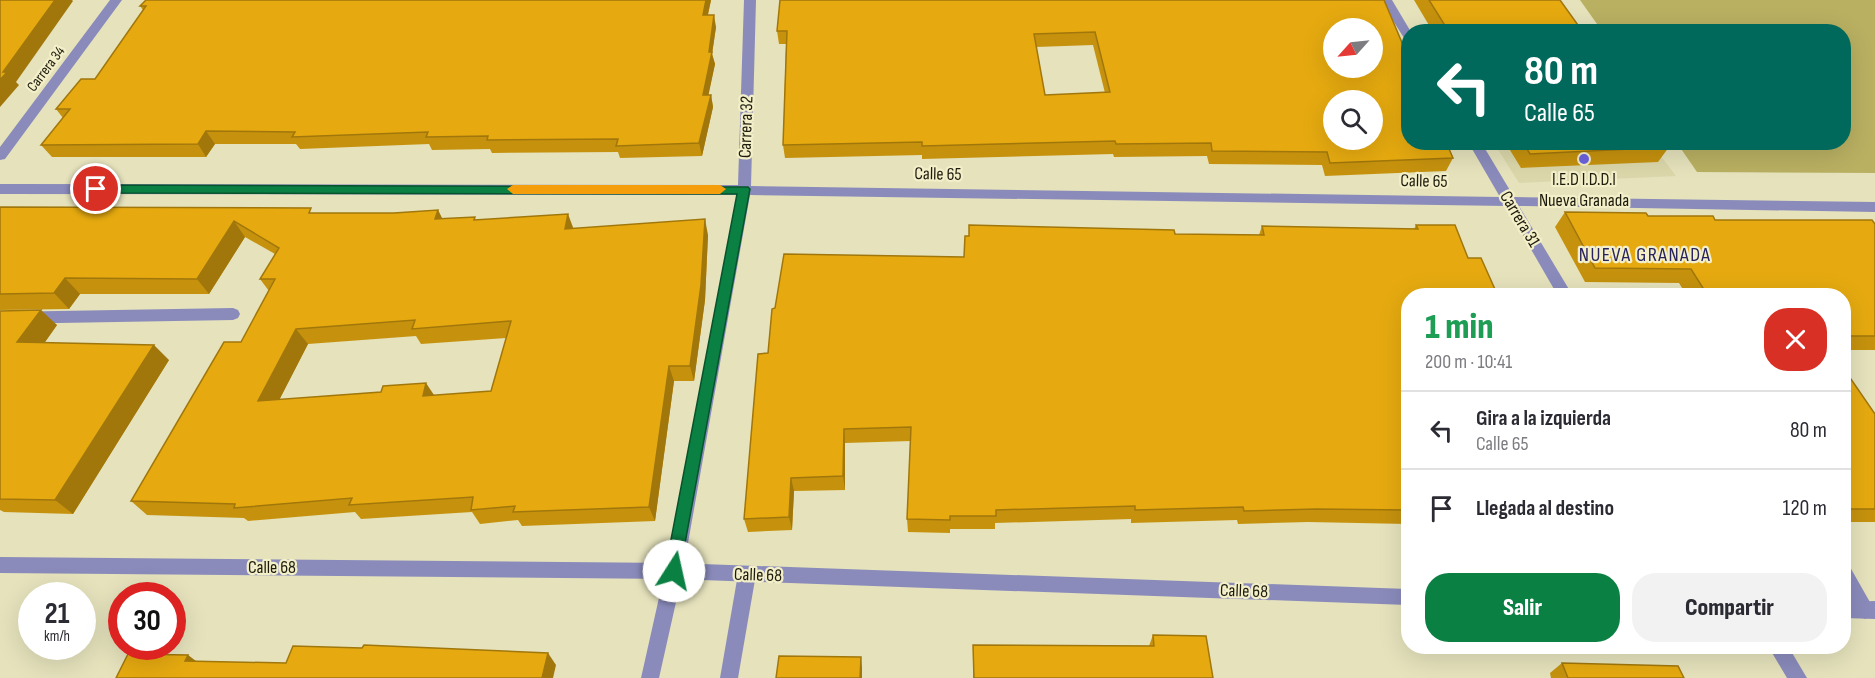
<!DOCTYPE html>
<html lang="es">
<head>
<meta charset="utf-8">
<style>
  :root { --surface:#fff; --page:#f2f2f3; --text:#2b2b33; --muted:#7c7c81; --line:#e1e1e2; --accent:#0b8043 }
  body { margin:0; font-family:"Sofia Sans Condensed",sans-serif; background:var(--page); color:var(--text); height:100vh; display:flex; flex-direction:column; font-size:22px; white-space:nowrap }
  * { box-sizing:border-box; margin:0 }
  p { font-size:20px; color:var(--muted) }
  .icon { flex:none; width:33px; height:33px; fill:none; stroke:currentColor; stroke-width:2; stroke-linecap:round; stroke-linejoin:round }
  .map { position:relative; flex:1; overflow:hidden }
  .drawer { position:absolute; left:1401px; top:288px; width:450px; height:366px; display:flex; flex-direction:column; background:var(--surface); border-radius:24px; box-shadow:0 6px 24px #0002 }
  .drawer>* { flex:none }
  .hud { position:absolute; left:1401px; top:24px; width:450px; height:126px; border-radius:24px; box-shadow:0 6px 24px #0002; background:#00695c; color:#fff; overflow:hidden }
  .needle { width:39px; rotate:243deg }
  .fabs { position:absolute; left:1323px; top:18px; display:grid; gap:12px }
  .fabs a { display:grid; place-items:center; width:60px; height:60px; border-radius:50%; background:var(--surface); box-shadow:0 6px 24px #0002; font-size:30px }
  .speed { position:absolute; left:18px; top:582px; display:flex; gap:12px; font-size:30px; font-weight:700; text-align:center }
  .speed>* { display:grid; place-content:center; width:78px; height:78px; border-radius:50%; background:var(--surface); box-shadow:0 6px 24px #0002; line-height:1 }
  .speed small { font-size:15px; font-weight:400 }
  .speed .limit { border:9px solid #d22; background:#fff; color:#111 }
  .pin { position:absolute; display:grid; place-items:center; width:51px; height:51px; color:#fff; margin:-26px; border:3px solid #fff; border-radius:50%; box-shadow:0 2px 6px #0007 }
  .me { position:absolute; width:66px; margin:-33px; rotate:10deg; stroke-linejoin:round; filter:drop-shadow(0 0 4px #0008) }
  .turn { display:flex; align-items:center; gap:21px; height:126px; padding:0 24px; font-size:27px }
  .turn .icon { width:78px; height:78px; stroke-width:2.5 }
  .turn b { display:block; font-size:42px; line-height:51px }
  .round { display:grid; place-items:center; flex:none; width:63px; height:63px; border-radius:24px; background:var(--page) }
  .head { display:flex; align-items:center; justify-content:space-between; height:102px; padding:0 24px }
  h1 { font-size:36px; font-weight:800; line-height:45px; color:#1e9e55 }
  .button { display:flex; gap:12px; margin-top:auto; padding:12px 24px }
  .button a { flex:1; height:69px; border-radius:24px; background:var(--accent); color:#fff; font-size:24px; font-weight:800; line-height:69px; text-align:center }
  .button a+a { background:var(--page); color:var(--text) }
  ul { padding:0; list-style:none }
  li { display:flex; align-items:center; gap:18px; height:78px; padding:0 24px; border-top:2px solid var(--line) }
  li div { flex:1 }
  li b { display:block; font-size:22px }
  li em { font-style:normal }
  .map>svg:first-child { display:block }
  .built { fill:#dbd7aa }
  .green { fill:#b9b062 }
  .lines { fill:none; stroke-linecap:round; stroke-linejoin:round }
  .service { fill:#8a8bbb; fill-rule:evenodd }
  .minor { fill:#8a8bbb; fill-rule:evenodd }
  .tertiary { fill:#8a8bbb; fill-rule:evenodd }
  .wall { fill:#c6920e; fill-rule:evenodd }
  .shaded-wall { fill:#a1770b }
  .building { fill:#e6aa10; stroke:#a1770b; stroke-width:1.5; fill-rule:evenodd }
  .route { fill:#0b8043; stroke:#07532c; stroke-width:1.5 }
  .slow { fill:#f59e0b }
  .poi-dot { fill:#6d63dd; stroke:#f3efc9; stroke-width:2 }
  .labels { text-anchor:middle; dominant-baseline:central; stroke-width:4.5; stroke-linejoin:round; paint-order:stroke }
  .far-street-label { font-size:15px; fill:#1d1b0d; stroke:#f3efc9 }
  .street-label { font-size:18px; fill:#1d1b0d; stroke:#f3efc9 }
  .poi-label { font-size:18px; fill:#1d1b0d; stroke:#f3efc9 }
  .neighbourhood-label { font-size:20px; letter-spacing:1.5px; fill:#28235d; stroke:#f3efc9 }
</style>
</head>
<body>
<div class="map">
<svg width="1875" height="678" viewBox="0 0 1875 678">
  <rect width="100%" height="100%" fill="#e5e2bc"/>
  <!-- built -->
  <path class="built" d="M1494,143H1651L1676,176L1519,183Z"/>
  <!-- green -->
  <path class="green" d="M1580,0H1875V173L1697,172L1677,143L1844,142V32L1602,31Z"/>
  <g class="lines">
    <!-- service -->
    <path class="service" d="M233,308L238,310L240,314L238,318L233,320L0,324V312Z
      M1844,565L1850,567L1871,604L1874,610L1871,616L1865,619C1846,611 1842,582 1844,565Z
      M747,566L753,568L756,574L738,678H720L738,574L741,568Z"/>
    <!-- minor -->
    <path class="minor" d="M110,0H122L5,159L0,160V147Z
      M744,0H756L751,186L1500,197L1468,142H1481L1514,197L1875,202V212L1519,206L1573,296H1558L1506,206L750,195L683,571L659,678H641L665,571L737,195L0,194V184L738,185Z
      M1380,0H1392L1411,32H1408V39L1404,38Z
      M1768,646H1788L1807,678H1787Z"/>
    <!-- tertiary -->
    <path class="tertiary" d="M0,557L674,563L1408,589V605L674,579L0,573Z
      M1875,601V619L1844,618V602Z"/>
  </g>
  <!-- wall -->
  <path class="wall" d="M146,0H711L708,15L716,27L712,54L715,64L708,95H711L713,107L702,156L620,158L618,152L492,153L490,149L432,150L429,144L300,149L296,144H215L206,157H52L41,145L63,118L56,109L95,79L143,10L140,6Z
    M780,0L1408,57V63L1406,69L1408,142L1453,158L1446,171L1325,176L1322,165L1209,164L1207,156L1114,157L1113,154L922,159V155L785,158L783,145L786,44H779L777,31ZM1093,45L1105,93L1045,95L1036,47Z
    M1414,0H1560L1583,32H1433Z
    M1505,142H1665L1669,147L1658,162L1521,168Z
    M0,207L314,213H394L438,210L442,219L477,220L573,228L708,235L705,300L694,381H674L655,521L522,526L518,520L480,524L472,512L361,519L355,512L248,521L244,518L147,515L131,501L241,342L269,291L260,279L275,254L245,237L209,294H80L69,309L0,310ZM416,336L421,344L506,338L491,391L434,396L279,400L308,344Z
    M1565,212L1715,220L1875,224V350H1844V296H1687L1679,283L1585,282L1555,227Z
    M1416,225H1455L1408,296V524L1308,522L1238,524L1237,520L1131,523V519L995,523V529H950V533L908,532L907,519L911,441L845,443V490L794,491L792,530L748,532L744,519L775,308L964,257L1175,234L1259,235L1262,226L1414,229Z
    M0,311L57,325L44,343L169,360L73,514L4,512L0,510Z
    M1844,369L1875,414V522H1844Z
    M1153,635L1213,678H973V645L1149,646Z
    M1562,663L1684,678H1551L1550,673Z"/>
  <!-- shaded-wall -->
  <path class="shaded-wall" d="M55,0H72L73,1L16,82L19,85L0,107V80L3,72Z
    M706,0H711L705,27L703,15Z
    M714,15L716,27L712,54L715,64L706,107L703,95Z
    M711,95L713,107L702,156L699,143Z
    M206,131L215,144L206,157L198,144Z
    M438,210L446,226L435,219Z
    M568,214L574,230L565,229Z
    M705,219L708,235L705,300L694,381L690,366Z
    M234,221L245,237L209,294L197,279Z
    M65,278L80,294L69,309L54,293Z
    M41,310L57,325L34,358L17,342Z
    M296,329L308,344L271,416L258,401Z
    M154,345L169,360L73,514L55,500Z
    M669,366L674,381L655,521L649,507Z
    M426,383L436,398L423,396Z
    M844,429L845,443V490L843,476Z
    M791,478L794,491L792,530L789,517Z
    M548,653L556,665L553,678H542Z
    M188,655L204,667L185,661Z
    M861,657L862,667V678H860Z"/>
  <!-- building -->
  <path class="building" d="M0,0H55L3,72H7L0,80Z
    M146,0H706L703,15H714L709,52H712L703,95H711L699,143L616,146L618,139L487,140L488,136L426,137L428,132L292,137L295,132L206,131L198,144L41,145L70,109H56L81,79H95L146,6H140Z
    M780,0H1384L1408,57V60H1402L1408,75V142H1446L1453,158L1330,163L1327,152L1212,151L1211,143L1116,144L1115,141L922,146V142L783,145L787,31H777ZM1334,28H1372V68H1334ZM1095,32L1110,92L1045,95L1034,34ZM1334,100H1372V140H1334Z
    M1429,0H1560L1583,32H1449Z
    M1523,142H1665L1669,147L1530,154Z
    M0,207L311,208L309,213H394L438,210L435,219L475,217L474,220L568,214L565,229L705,219L701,285L690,366H669L649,507L513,512L515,506L471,510L473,497L349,505L352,498L234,508L235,504L131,501L224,342H241L275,279H260L279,248L234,221L197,279L65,278L54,293L0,294ZM415,320L412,329L511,321L491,391L423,396L426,383L383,386L381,392L258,401L296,329Z
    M1565,212L1646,213L1648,216H1713L1715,220H1872L1875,224V336H1844V296H1708L1691,269L1595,268Z
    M969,225L1174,230L1175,234L1264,235L1262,226L1418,229L1416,225H1455L1468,258H1481L1498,296H1408V510L1316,509L1244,511L1243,507L1135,510V506L996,510V516H950V520L907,519L911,427L844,429L843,476L791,478L789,517L744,519L758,354L768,353L772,309L775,308L784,254L964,257L965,236H969Z
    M41,310L17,342L154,345L55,500L0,499V311Z
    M1844,369L1875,414V509H1844Z
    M1153,635L1206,636L1213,678H974L973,645L1154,646Z
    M364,645L548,653L542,678H116L128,654L188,655L185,661L286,663L293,646L362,648Z
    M779,656L861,657L860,678H776Z
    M1562,663L1678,666L1684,678H1568Z"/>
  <!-- route -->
  <path class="route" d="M96,185L748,187L750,189L679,576L674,578L668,576L665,571L737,194L96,193L90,189Z"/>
  <!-- slow -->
  <path class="slow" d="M513,185H720L726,189L720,194H513L507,189Z"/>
  <!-- markers -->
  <circle class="poi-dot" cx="1584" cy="159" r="6"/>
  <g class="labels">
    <!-- far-street labels -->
    <g class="far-street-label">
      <text transform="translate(46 69) rotate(-53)">Carrera 34</text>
    </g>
    <!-- street labels -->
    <g class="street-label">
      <text transform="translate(746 127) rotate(-88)">Carrera 32</text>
      <text transform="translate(938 174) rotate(1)">Calle 65</text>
      <text transform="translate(1424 181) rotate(1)">Calle 65</text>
      <text transform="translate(1520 219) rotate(59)">Carrera 31</text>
      <text x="272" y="567">Calle 68</text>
      <text transform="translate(758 575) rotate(2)">Calle 68</text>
      <text transform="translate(1244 591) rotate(2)">Calle 68</text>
    </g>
    <!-- poi labels -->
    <g class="poi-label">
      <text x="1584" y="179">I.E.D I.D.D.I<tspan x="1584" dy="21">Nueva Granada</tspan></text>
    </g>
    <!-- neighbourhood labels -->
    <g class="neighbourhood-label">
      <text x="1645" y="255">NUEVA GRANADA</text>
    </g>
  </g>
</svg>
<div class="fabs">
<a><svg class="needle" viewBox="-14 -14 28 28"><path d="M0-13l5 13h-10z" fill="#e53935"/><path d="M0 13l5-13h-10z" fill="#7c7c81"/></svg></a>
<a><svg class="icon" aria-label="search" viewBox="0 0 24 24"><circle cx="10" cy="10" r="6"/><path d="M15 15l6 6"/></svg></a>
</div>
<div class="speed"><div>21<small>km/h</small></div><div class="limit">30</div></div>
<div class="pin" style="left:96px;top:189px;background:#d93025"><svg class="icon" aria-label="arrive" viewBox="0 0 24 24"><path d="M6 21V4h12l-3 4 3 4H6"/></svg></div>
<svg class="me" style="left:674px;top:571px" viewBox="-20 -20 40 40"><circle r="19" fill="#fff"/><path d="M0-13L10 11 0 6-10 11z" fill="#0b8043"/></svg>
<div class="hud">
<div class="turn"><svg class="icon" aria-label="left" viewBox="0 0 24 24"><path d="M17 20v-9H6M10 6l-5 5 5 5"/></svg><div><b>80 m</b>Calle 65</div></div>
</div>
<section class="drawer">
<div class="head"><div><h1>1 min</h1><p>200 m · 10:41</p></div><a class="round" style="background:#d93025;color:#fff"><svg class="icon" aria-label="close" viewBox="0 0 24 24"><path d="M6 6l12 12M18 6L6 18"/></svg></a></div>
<ul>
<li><svg class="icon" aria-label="left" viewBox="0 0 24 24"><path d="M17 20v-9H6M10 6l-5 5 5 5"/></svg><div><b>Gira a la izquierda</b><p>Calle 65</p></div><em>80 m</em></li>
<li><svg class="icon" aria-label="arrive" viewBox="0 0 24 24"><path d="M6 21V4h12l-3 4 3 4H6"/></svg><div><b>Llegada al destino</b></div><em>120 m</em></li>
</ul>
<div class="button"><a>Salir</a><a>Compartir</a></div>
</section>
</div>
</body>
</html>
